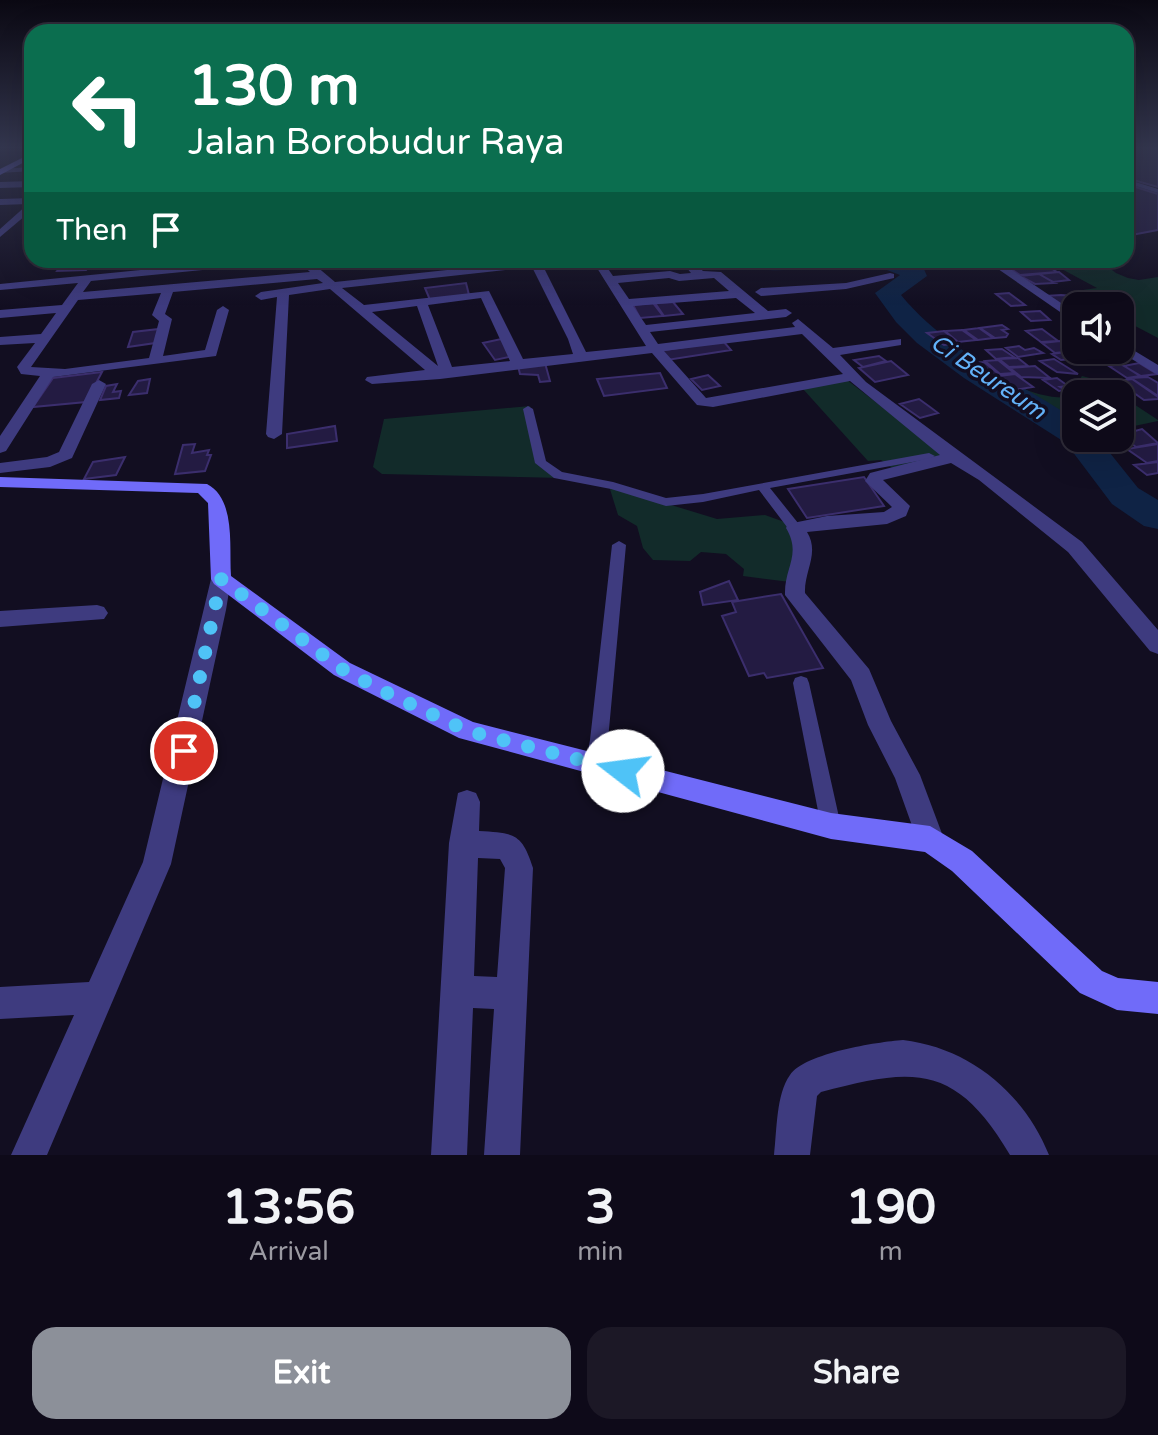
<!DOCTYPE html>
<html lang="en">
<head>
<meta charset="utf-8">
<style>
  :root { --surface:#0e0a19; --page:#1c1826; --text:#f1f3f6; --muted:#9b9aa2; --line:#2e2b38; --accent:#8c9099 }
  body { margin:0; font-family:"Varela Round",sans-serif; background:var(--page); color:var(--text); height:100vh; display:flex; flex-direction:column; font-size:30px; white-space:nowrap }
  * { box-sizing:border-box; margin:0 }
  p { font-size:26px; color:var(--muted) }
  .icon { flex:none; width:44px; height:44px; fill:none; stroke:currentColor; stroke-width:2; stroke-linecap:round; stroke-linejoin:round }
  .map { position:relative; height:1155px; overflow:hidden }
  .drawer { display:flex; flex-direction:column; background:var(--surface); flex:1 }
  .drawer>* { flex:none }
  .hud { position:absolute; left:24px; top:24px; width:1110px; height:244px; border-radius:24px; box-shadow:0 8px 32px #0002,0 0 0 2px var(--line); background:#0b6e4f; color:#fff; overflow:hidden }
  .fabs { position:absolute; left:1062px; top:292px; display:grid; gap:16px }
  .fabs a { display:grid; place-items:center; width:72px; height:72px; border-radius:16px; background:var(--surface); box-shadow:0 8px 32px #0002,0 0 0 2px var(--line); font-size:40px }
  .pin { position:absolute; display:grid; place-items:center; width:68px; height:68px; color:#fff; margin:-34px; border:4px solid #fff; border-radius:50%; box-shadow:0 2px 8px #0007 }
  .me { position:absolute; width:88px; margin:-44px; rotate:285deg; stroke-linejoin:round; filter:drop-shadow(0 0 6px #0008) }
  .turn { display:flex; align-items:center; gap:28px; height:168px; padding:0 32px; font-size:36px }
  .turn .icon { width:104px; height:104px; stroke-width:2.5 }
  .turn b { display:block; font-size:56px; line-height:68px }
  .then { display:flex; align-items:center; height:76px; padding:0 32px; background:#0003; gap:16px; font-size:30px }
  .eta { display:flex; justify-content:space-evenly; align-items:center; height:136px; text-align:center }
  .eta b { font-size:48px; font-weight:700; line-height:56px }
  .action { display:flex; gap:16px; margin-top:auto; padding:16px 32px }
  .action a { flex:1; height:92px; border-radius:24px; background:var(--accent); color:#fff; font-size:32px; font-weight:700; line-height:92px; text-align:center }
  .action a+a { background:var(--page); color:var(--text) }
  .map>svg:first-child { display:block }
  .green { fill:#122b2a }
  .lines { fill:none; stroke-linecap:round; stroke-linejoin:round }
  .river { fill:#0f2345; fill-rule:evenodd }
  .building { fill:#231b42; stroke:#3b2e6d; stroke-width:2 }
  .service { fill:#3e3b7f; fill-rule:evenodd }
  .minor { fill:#3e3b7f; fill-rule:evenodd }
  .secondary { fill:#706bf9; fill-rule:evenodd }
  .route { stroke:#4fc3f7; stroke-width:14; stroke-dasharray:0 25.2 }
  .labels { text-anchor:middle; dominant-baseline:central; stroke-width:7; stroke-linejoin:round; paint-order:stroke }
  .far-water-label { font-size:24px; font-style:italic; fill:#63b2f9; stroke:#120e21 }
</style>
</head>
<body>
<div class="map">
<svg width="1158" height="1155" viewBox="0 0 1158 1155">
  <rect width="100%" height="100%" fill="#120e21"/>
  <!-- green -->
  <path class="green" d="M1045,260H1099L1116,273L1128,278L1139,280L1158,277V338L1120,318V306H1087V301L1076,291L1097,288Z
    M972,364C1003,379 1037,401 1073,397L1072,391L1082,376L1101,381L1119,394H1076V433L986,379Z
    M847,380L946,456L892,468L881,460L868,461L803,389Z
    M1120,395L1158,420V421L1120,429Z
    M530,406L545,461L562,478L382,474L373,467L384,419Z
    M609,486L717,519L765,515L790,524L798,583L743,576L744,569L726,554L701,552L690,561L653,560L643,548L637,526L618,515Z"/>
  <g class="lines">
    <!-- river -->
    <path class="river" d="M727,260H822L819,265C789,272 760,272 730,265Z
      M871,260H904L923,267L927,276L901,295C948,352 1016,380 1076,420V438H1098L1138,488L1158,500V529L1144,526L1112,504L1066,443L964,378L917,343L896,322L875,293L900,275L874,265Z"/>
  </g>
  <!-- building -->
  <path class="building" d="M1126,146L1158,149V187L1126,178Z
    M1126,184L1158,194V230L1126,236Z
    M78,260H95L86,270L58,271L62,268L58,269L60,266L73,265Z
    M997,260H1035L1043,264L1007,267Z
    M1044,264L1057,272L1020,275L1008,267Z
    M1059,272L1069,280L1053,282L1039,274Z
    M1039,274L1055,283L1035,284L1020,276Z
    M466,283L469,295L430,300L425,288Z
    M1009,293L1025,305L1011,306L996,294Z
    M1061,295L1073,296L1087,304L1062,307L1044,296Z
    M673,302L683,314L664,316L655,303Z
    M653,303L663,316L640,318L633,305Z
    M1040,311L1050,320L1031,321L1021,312Z
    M1002,325L1008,329L1002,330L1008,334L1006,337L995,338L980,328Z
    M979,328L993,338L978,340L964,330Z
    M159,329L155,343L128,347L133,332Z
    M1042,329L1058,341L1041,342L1026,331Z
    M962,330L976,340L958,342L945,331Z
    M944,331L959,343L944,345L927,333Z
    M501,339L514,356L495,360L483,343Z
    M723,341L731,350L667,360L659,351Z
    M1060,341L1073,351L1055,353L1042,343Z
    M1019,346L1025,350L1034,348L1043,353L1018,357L1006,348Z
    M1002,349L1014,357L996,359L986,350Z
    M1072,351L1082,358L1061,360L1052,354Z
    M879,356L886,361L863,367L854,360Z
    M1018,358L1028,366L1009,367L999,359Z
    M1054,359L1078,374L1057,372L1040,361Z
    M998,360L1014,373L1000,374L985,361Z
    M891,361L908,375L875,382L859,368Z
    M984,362L1000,375L984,377L974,368H980L974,363Z
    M545,363L550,381L540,382L538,375L520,374L518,366Z
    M1139,363L1157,374L1141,376L1124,366Z
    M1121,364L1140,376L1127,378L1109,366Z
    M1035,366L1050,378L1021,377L1010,368Z
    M102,372L86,402L33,407L53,378Z
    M660,373L667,388L604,396L597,379Z
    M1015,374L1033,387L1014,390L999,376Z
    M708,375L720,386L702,390L691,379Z
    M1148,377L1158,383V396L1131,378Z
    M1057,378L1068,386L1060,387L1065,390L1059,391L1043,380Z
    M150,379L147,393L129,395L138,381Z
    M1132,379L1158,397V399L1144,400L1117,381Z
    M117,384L113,392L121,391L119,398L100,400L106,386Z
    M919,399L930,407L938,413L920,418L900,404Z
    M335,426L337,441L287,448V434Z
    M1142,429L1158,443L1136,447L1120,435Z
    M195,444L192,453L209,450L207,455H211L205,471L175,474L183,445Z
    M1158,444V461L1147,463L1127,449Z
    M125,457L116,475L84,479L93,462Z
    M1158,462V473L1147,475L1134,465Z
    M864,477L884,506L807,518L788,489Z
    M729,581L738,600L703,605L700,592Z
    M781,594L823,668L767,678L764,673L749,676L722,616L736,612L732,602Z"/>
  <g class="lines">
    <!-- service -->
    <path class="service" d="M1149,146L1158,147V151L1149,147Z
      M1126,179L1158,189V193L1126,183Z
      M528,406L533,409L546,461L562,472L613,482L666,498L703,494L929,453L935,456L929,459L770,488L802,528L795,532L790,531L759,490L703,502L666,506L611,489L554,478L535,463L523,409Z
      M619,541L626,545L608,740L600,770L594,772L588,770L585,764L590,740L612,545Z
      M801,676L807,678L809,683L841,826L838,832L831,835L824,832L821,826L793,683L795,678Z"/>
    <!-- minor -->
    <path class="minor" d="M32,167V171L0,173V169Z
      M32,181V187L0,188V182Z
      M32,198V210L0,237V229L28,204L0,205V199Z
      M241,260H279L274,263L91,281L83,292L310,272L297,260H309L335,282L539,260H576L543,266L586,352L646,346L592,260H602L613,276L670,271L680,274L691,273L680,260H691L703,271L721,272L768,311L786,309L792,313L786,317L650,332L658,344L795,327L792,323L798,319L833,348L901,339V345L840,355L866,382L1082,542L1158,630V654L1150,651L1068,552L979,480L951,463L883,480L910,506L906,516L887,524L807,532C820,553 804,571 805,593L869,669L891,721L920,775L944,839L940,848L930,852L920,848L895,778L868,725L851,680L785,595C784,567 802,555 786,528L788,524L827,516L884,512L892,507L865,481L870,473L940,455L850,381L713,407L697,405L652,353L440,379L372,384L365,380L367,377L425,370L330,289L289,295L282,434L274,439L268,437L266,434L277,297L261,300L255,296L261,292L323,283L317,279L173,292L165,314L172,319L163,356L205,350L217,310L223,306L229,310L216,356L53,377L6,451L0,453V436L40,376L21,374L17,367L35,343L0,345V337L41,334L56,313L0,318V310L62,305L78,283L0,290V284ZM532,267L568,339L573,354L523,359L489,291L364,305L342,288ZM669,278L679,281L714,278L729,291L629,299L618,283ZM161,293L152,315L159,321L149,358L65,369L31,367L78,300ZM481,298L510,361L452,367L428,305ZM736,298L755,313L646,325L633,306ZM417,306L438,366L372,312ZM802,334L843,374L706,398L664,351Z
      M985,260H997L1076,313V323Z
      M890,273L894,274V278L846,289L761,296L755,292L761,288L846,283Z
      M1120,342L1158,365V375L1117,350H1120Z
      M99,380L106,384L72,458L50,467L0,473V463L47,457L59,452L92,384Z
      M221,572L228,574L231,579L226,610L171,864L47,1155H11L74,1015L0,1019V987L89,982L143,862L211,579L214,574Z
      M97,605L104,607L108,613L104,619L0,627V611Z
      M467,790L476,793L480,802L479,831C514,833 522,833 533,868L520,1155H484L494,1009L473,1008L467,1155H431L449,843L458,793ZM478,858L500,859L505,868L497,977L474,976Z
      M903,1040C970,1048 1024,1093 1049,1155H1010C956,1063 914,1067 821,1092L817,1096L810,1155H774C777,1131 776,1094 790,1075C805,1053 877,1042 903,1040Z"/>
    <!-- secondary -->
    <path class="secondary" d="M32,153V158L0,175V169Z
      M0,477L207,484C236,499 229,547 231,576L350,663L473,722L831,813L930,826L972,851L1102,971L1118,978L1158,982V1014L1117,1010L1080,993L952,871L925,852L831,839L459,738L334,675L214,584L211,579L208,503L198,493L0,487Z"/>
  </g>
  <!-- sky -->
  <linearGradient id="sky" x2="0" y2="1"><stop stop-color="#0a0812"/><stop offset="0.48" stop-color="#33364e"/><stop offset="1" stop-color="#33364e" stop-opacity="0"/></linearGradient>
  <rect width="1158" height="307" fill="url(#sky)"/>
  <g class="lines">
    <!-- route -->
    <path class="route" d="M184,751L221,579L342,669L389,694L468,731L623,771"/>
  </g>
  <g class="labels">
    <!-- far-water labels -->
    <g class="far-water-label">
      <text transform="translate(988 377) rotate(34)">Ci Beureum</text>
    </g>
  </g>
</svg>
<div class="fabs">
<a><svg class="icon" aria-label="sound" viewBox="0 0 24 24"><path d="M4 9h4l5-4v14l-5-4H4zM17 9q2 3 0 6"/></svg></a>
<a><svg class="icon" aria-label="layers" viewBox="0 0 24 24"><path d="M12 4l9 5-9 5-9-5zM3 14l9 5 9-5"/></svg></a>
</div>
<div class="pin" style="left:184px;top:751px;background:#d93025"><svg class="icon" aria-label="arrive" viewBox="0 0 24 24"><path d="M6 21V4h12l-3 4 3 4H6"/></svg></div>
<svg class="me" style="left:623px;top:771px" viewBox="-20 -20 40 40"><circle r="19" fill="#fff"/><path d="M0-13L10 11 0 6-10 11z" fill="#4fc3f7"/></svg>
<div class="hud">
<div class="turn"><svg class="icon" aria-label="left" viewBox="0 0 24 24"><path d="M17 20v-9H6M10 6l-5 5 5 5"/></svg><div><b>130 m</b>Jalan Borobudur Raya</div></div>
<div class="then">Then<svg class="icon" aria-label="arrive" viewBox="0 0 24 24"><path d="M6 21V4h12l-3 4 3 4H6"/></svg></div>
</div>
</div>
<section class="drawer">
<div class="eta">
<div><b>13:56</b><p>Arrival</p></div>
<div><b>3</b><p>min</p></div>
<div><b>190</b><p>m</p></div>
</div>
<div class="action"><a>Exit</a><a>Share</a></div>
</section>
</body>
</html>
